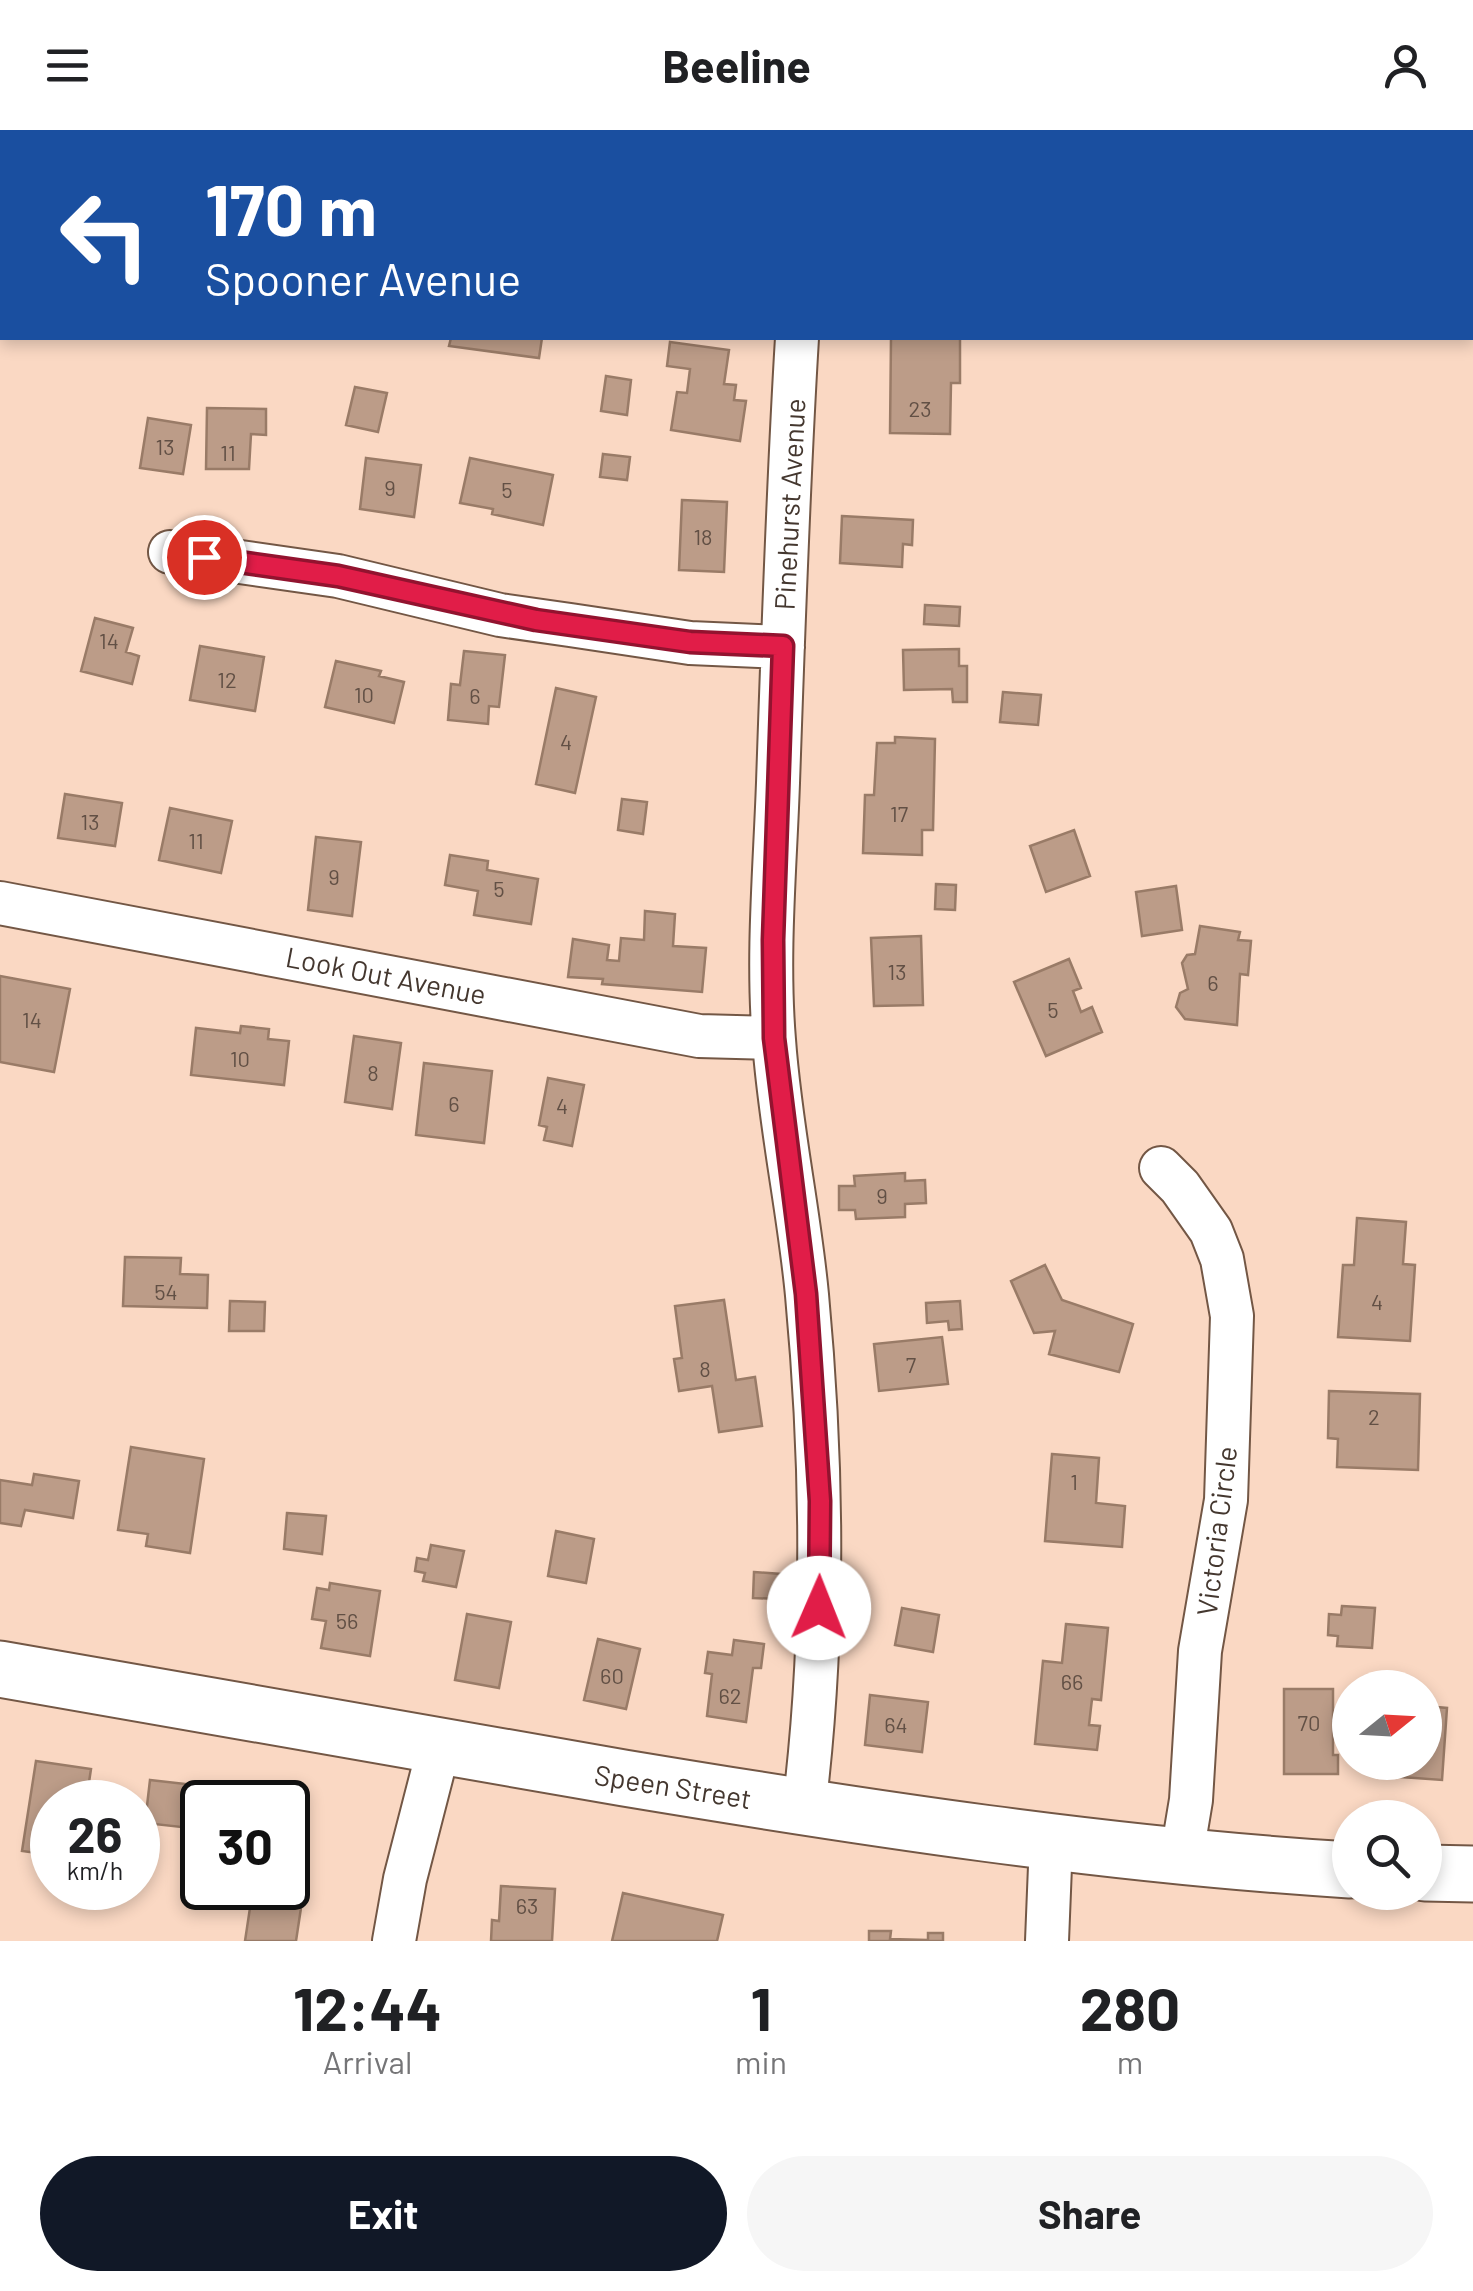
<!DOCTYPE html>
<html lang="en">
<head>
<meta charset="utf-8">
<style>
  :root { --surface:#fff; --page:#f6f6f6; --text:#202124; --muted:#757577; --accent:#111827 }
  body { margin:0; font-family:Barlow,sans-serif; background:var(--page); color:var(--text); height:100vh; display:flex; flex-direction:column; font-size:38px; white-space:nowrap }
  * { box-sizing:border-box; margin:0 }
  p { font-size:32px; color:var(--muted) }
  .icon { flex:none; width:55px; height:55px; fill:none; stroke:currentColor; stroke-width:2; stroke-linecap:round; stroke-linejoin:round }
  .map { position:relative; height:1811px; overflow:hidden }
  .side { display:flex; flex-direction:column; background:var(--surface); flex:1 }
  .side>* { flex:none }
  .banner { position:absolute; left:0px; top:0px; width:1475px; height:210px; box-shadow:0 5px 15px #0003; background:#1a4fa0; color:#fff; overflow:hidden }
  .needle { width:65px; rotate:72deg }
  .tools { position:absolute; left:1332px; top:1540px; display:grid; gap:20px }
  .tools a { display:grid; place-items:center; width:110px; height:110px; border-radius:50%; background:var(--surface); box-shadow:0 5px 15px #0003; font-size:50px }
  .speed { position:absolute; left:30px; top:1650px; display:flex; gap:20px; font-size:50px; font-weight:700; text-align:center }
  .speed>* { display:grid; place-content:center; width:130px; height:130px; border-radius:50%; background:var(--surface); box-shadow:0 5px 15px #0003; line-height:1 }
  .speed small { font-size:25px; font-weight:400 }
  .speed .limit { border:5px solid #111; border-radius:15px; background:#fff; color:#111 }
  .pin { position:absolute; display:grid; place-items:center; width:85px; height:85px; color:#fff; margin:-42px; border:5px solid #fff; border-radius:50%; box-shadow:0 2px 10px #0007 }
  .me { position:absolute; width:110px; margin:-55px; rotate:1deg; stroke-linejoin:round; filter:drop-shadow(0 0 8px #0008) }
  .turn { display:flex; align-items:center; gap:35px; height:210px; padding:0 40px; font-size:45px }
  .turn .icon { width:130px; height:130px; stroke-width:2.5 }
  .turn b { display:block; font-size:70px; line-height:85px }
  .eta { display:flex; justify-content:space-evenly; align-items:center; height:170px; text-align:center }
  .eta b { font-size:60px; font-weight:700; line-height:70px }
  .action { display:flex; gap:20px; margin-top:auto; padding:20px 40px }
  .action a { flex:1; height:115px; border-radius:60px; background:var(--accent); color:#fff; font-size:40px; font-weight:700; line-height:115px; text-align:center }
  .action a+a { background:var(--page); color:var(--text) }
  header { display:flex; justify-content:space-between; align-items:center; height:130px; padding:0 40px; background:var(--surface); font-size:45px; font-weight:700 }
  .map>svg:first-child { display:block }
  .building { fill:#bc9c88; stroke:#997b67; stroke-width:2.5 }
  .lines { fill:none; stroke-linecap:round; stroke-linejoin:round }
  .minor-casing { stroke:#735745; stroke-width:46 }
  .tertiary-casing { stroke:#735745; stroke-width:59 }
  .minor { stroke:#fff; stroke-width:42 }
  .tertiary { stroke:#fff; stroke-width:55 }
  .route-casing { stroke:#92132f; stroke-width:25 }
  .route { stroke:#e11d48; stroke-width:18 }
  .labels { text-anchor:middle; dominant-baseline:central; stroke-width:8; stroke-linejoin:round; paint-order:stroke }
  .number-label { font-size:22px; fill:#625045 }
  .street-label { font-size:28px; fill:#44372f; stroke:#fff }
</style>
</head>
<body>
<header><svg class="icon" aria-label="menu" viewBox="0 0 24 24"><path d="M4 6h16M4 12h16M4 18h16"/></svg>Beeline<svg class="icon" aria-label="person" viewBox="0 0 24 24"><circle cx="12" cy="8" r="4"/><path d="M4 21q1-7 8-7t8 7"/></svg></header>
<div class="map">
<svg width="1473" height="1811" viewBox="0 0 1473 1811">
  <rect width="100%" height="100%" fill="#fad8c3"/>
  <!-- building -->
  <path class="building" d="M451,208H542L539,228L449,216Z
    M891,208H960V253H951L950,304L890,303Z
    M670,212L729,220L724,254L736,255L734,270L746,271L740,311L671,300L677,262L687,263L690,239L667,236Z
    M606,246L631,250L627,285L601,281Z
    M355,257L387,263L378,302L346,295Z
    M207,278L266,279V305L251,304L249,339H206Z
    M148,288L191,295L183,344L140,338Z
    M603,324L630,327L627,350L600,347Z
    M366,328L421,335L414,387L360,379Z
    M470,328L553,345L543,395L492,384L493,379L460,373Z
    M682,370L727,372L724,442L679,440Z
    M842,386L913,390L912,415L903,414L902,437L840,433Z
    M925,475L960,477L959,496L924,494Z
    M95,488L133,498L126,522L139,526L132,554L81,541Z
    M200,516L264,527L255,581L190,570Z
    M959,519V536H967V572H953L952,559L904,560L903,520Z
    M464,521L505,525L499,577L489,576L488,594L448,590L451,554L460,555Z
    M336,531L381,541L379,546L404,552L394,593L325,577Z
    M556,558L596,567L575,663L536,654Z
    M1003,562L1041,565L1038,595L1000,592Z
    M895,607L935,609L933,700H922V725L863,723L865,665H874L877,613H895Z
    M65,664L122,673L115,716L58,708Z
    M622,669L647,672L643,704L618,700Z
    M170,678L232,691L221,743L159,730Z
    M1074,700L1090,746L1046,762L1030,716Z
    M316,707L361,712L352,786L308,780Z
    M450,725L488,731L487,740L538,749L531,794L474,785L478,761L445,755Z
    M936,754L956,755L955,780L935,779Z
    M1176,756L1182,800L1142,806L1136,762Z
    M645,781L675,784L673,816L706,818L702,862L602,854L603,849L568,847L573,809L609,815L607,830L619,831L621,808L644,810Z
    M1200,796L1240,802L1238,810L1251,811L1248,845L1240,844L1237,895L1185,889L1176,877L1180,863L1188,859L1182,833L1187,825L1195,824Z
    M921,806L923,875L874,876L871,808Z
    M1069,829L1081,858L1073,861L1081,882L1092,877L1102,902L1046,926L1014,852Z
    M0,846L70,859L54,942L0,932Z
    M241,896L269,899L268,909L289,911L284,955L191,945L196,898L240,903Z
    M354,906L401,913L392,979L345,972Z
    M424,933L492,941L484,1013L416,1005Z
    M548,948L584,955L572,1016L544,1010L547,997L539,995Z
    M905,1043V1051L925,1050L926,1073L905,1074V1087L856,1089L855,1080H839V1056H855L854,1046Z
    M1357,1088L1406,1092L1403,1134L1415,1135L1410,1211L1338,1207L1343,1135H1354Z
    M125,1127L181,1128L180,1144L208,1145L207,1178L123,1176Z
    M1045,1135L1062,1170L1133,1194L1119,1242L1049,1224L1055,1201L1034,1203L1011,1151Z
    M724,1170L736,1250L755,1247L762,1296L719,1302L712,1256L679,1261L674,1229L682,1228L675,1176Z
    M230,1171L265,1172L264,1201H229Z
    M960,1171L962,1199L949,1200L948,1191L927,1193L926,1173Z
    M942,1207L948,1254L879,1261L874,1214Z
    M1329,1261L1420,1264L1418,1340L1337,1337L1338,1309L1328,1308Z
    M131,1317L204,1329L190,1423L146,1416L148,1404L118,1400Z
    M1052,1324L1099,1328L1096,1373L1125,1376L1122,1417L1045,1411Z
    M34,1344L79,1351L73,1388L25,1380L21,1396L0,1393V1350L32,1355Z
    M287,1383L326,1386L322,1424L284,1419Z
    M556,1401L594,1409L586,1453L548,1446Z
    M431,1415L464,1421L456,1457L423,1451L425,1443L415,1441L417,1428L428,1430Z
    M754,1442L781,1444L780,1469L753,1468Z
    M330,1453L380,1461L370,1526L321,1518L326,1491L312,1489L317,1458L329,1460Z
    M1342,1476L1375,1478L1372,1518L1337,1516L1338,1506L1328,1505L1329,1484L1341,1485Z
    M902,1478L939,1485L933,1522L895,1515Z
    M467,1484L511,1492L499,1558L455,1550Z
    M1066,1494L1108,1498L1101,1570L1092,1569L1089,1595L1100,1596L1097,1620L1035,1614L1043,1531L1062,1533Z
    M598,1509L640,1519L626,1579L584,1570Z
    M734,1510L764,1514L761,1538H753L746,1592L707,1586L712,1544L705,1543L708,1522L732,1525Z
    M1284,1559H1333V1625H1338V1644H1284Z
    M870,1565L928,1572L922,1622L865,1615Z
    M1425,1576L1447,1578L1442,1650L1387,1646L1388,1632H1425Z
    M36,1631L91,1639L86,1672H52V1725L22,1721Z
    M150,1650L230,1659L228,1672H202V1721L189,1720L191,1698L145,1693Z
    M288,1741L301,1744L296,1777L301,1778L296,1811H245L253,1758H288Z
    M501,1756L555,1759L552,1811H491L492,1790L499,1791Z
    M623,1763L723,1785L717,1811H612Z
    M869,1801H891L890,1809L928,1810V1803H943V1811H869Z"/>
  <g class="lines">
    <!-- minor casing -->
    <g class="minor-casing">
      <path id="minor" d="M3,0L20,2
        M808,2L809,0
        M797,208C788,356 783,505 778,653C775,738 767,825 774,910C780,996 799,1080 807,1165C823,1336 825,1507 804,1678
        M170,422L338,446L500,485L570,495L690,513L783,517
        M0,773L699,906L773,908
        M1161,1038L1180,1057L1211,1101L1222,1129L1232,1186L1226,1370L1200,1521L1191,1670L1182,1724
        M394,1811L405,1749L439,1617
        M1047,1811L1051,1711"/>
    </g>
    <!-- tertiary casing -->
    <g class="tertiary-casing">
      <path id="tertiary" d="M0,1539C208,1577 416,1613 624,1648C865,1688 1107,1725 1350,1740
        M1425,1743L1473,1744"/>
    </g>
    <!-- minor -->
    <use href="#minor" class="minor"/>
    <!-- tertiary -->
    <use href="#tertiary" class="tertiary"/>
  </g>
  <g class="lines">
    <!-- route casing -->
    <g class="route-casing">
      <path id="route" d="M204,427L338,446L536,490L690,512L783,516L773,810L774,908L806,1164L820,1371L819,1478"/>
    </g>
    <!-- route -->
    <use href="#route" class="route"/>
  </g>
  <g class="labels">
    <!-- number labels -->
    <g class="number-label">
      <text x="920" y="278">23</text>
      <text x="165" y="316">13</text>
      <text x="228" y="322">11</text>
      <text x="390" y="357">9</text>
      <text x="507" y="359">5</text>
      <text x="703" y="406">18</text>
      <text x="109" y="510">14</text>
      <text x="227" y="549">12</text>
      <text x="364" y="564">10</text>
      <text x="475" y="565">6</text>
      <text x="566" y="611">4</text>
      <text x="899" y="683">17</text>
      <text x="90" y="691">13</text>
      <text x="196" y="710">11</text>
      <text x="334" y="746">9</text>
      <text x="499" y="758">5</text>
      <text x="897" y="841">13</text>
      <text x="1213" y="852">6</text>
      <text x="1053" y="879">5</text>
      <text x="32" y="889">14</text>
      <text x="240" y="928">10</text>
      <text x="373" y="942">8</text>
      <text x="454" y="973">6</text>
      <text x="562" y="975">4</text>
      <text x="882" y="1065">9</text>
      <text x="166" y="1161">54</text>
      <text x="1377" y="1171">4</text>
      <text x="911" y="1234">7</text>
      <text x="705" y="1238">8</text>
      <text x="1374" y="1286">2</text>
      <text x="1074" y="1351">1</text>
      <text x="347" y="1490">56</text>
      <text x="612" y="1545">60</text>
      <text x="1072" y="1551">66</text>
      <text x="730" y="1565">62</text>
      <text x="1309" y="1592">70</text>
      <text x="896" y="1594">64</text>
      <text x="527" y="1775">63</text>
    </g>
    <!-- street labels -->
    <g class="street-label">
      <text transform="translate(789 374) rotate(-87)">Pinehurst Avenue</text>
      <text transform="translate(386 845) rotate(11)">Look Out Avenue</text>
      <text transform="translate(1216 1401) rotate(-83)">Victoria Circle</text>
      <text transform="translate(673 1656) rotate(9)">Speen Street</text>
    </g>
  </g>
</svg>
<div class="tools">
<a><svg class="needle" viewBox="-14 -14 28 28"><path d="M0-13l5 13h-10z" fill="#e53935"/><path d="M0 13l5-13h-10z" fill="#757577"/></svg></a>
<a><svg class="icon" aria-label="search" viewBox="0 0 24 24"><circle cx="10" cy="10" r="6"/><path d="M15 15l6 6"/></svg></a>
</div>
<div class="speed"><div>26<small>km/h</small></div><div class="limit">30</div></div>
<div class="pin" style="left:204px;top:427px;background:#d93025"><svg class="icon" aria-label="arrive" viewBox="0 0 24 24"><path d="M6 21V4h12l-3 4 3 4H6"/></svg></div>
<svg class="me" style="left:819px;top:1478px" viewBox="-20 -20 40 40"><circle r="19" fill="#fff"/><path d="M0-13L10 11 0 6-10 11z" fill="#e11d48"/></svg>
<div class="banner">
<div class="turn"><svg class="icon" aria-label="left" viewBox="0 0 24 24"><path d="M17 20v-9H6M10 6l-5 5 5 5"/></svg><div><b>170 m</b>Spooner Avenue</div></div>
</div>
</div>
<section class="side">
<div class="eta">
<div><b>12:44</b><p>Arrival</p></div>
<div><b>1</b><p>min</p></div>
<div><b>280</b><p>m</p></div>
</div>
<div class="action"><a>Exit</a><a>Share</a></div>
</section>
</body>
</html>
